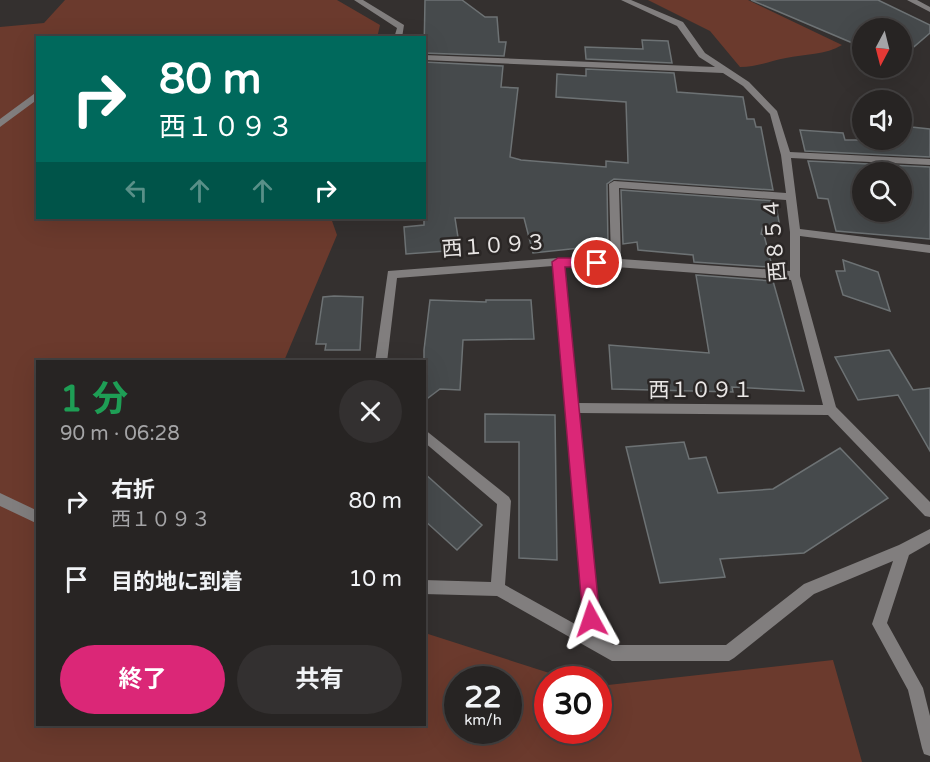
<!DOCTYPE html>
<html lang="ja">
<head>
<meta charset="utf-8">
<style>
  :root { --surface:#272423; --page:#333030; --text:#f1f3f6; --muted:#a4a4a6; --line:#434141; --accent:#db2777 }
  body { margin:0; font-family:"Varela Round","Noto Sans JP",sans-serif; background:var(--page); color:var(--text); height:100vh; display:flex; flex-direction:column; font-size:22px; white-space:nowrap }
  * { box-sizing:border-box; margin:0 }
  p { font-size:20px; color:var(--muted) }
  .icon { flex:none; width:33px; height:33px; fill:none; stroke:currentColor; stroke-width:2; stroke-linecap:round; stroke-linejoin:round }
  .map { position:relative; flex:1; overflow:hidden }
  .sheet { position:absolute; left:36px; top:360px; width:390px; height:366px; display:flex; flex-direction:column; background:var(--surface); border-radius:0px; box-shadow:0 6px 24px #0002,0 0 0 2px var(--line) }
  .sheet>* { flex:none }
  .hud { position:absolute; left:36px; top:36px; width:390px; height:183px; border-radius:0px; box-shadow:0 6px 24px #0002,0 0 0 2px var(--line); background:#00695c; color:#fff; overflow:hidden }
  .needle { width:39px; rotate:187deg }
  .buttons { position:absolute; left:852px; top:18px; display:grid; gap:12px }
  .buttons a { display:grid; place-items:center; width:60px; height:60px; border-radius:50%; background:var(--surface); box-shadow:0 6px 24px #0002,0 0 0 2px var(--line); font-size:30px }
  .speed { position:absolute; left:444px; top:666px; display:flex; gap:12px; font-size:30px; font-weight:700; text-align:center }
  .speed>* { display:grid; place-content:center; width:78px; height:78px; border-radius:50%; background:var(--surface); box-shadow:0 6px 24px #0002,0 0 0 2px var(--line); line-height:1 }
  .speed small { font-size:15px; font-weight:400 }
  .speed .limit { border:9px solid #d22; background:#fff; color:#111 }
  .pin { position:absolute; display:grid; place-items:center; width:51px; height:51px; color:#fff; margin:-26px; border:3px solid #fff; border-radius:50%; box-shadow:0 2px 6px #0007 }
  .me { position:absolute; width:66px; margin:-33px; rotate:355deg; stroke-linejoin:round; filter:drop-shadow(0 0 4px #0008) }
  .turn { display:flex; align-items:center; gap:21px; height:126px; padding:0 24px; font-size:27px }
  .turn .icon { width:78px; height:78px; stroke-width:2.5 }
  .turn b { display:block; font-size:42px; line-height:51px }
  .lanes { display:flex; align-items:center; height:57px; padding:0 24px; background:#0003; justify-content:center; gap:30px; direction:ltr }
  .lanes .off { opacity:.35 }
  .round { display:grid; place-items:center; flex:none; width:63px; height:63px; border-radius:32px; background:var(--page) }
  .summary { display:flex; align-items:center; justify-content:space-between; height:102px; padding:0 24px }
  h1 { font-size:36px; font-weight:700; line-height:45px; color:#1e9e55 }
  .action { display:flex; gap:12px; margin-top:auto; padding:12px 24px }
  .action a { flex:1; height:69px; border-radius:36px; background:var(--accent); color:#fff; font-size:24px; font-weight:700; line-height:69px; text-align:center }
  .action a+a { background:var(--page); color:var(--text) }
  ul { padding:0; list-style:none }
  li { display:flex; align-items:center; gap:18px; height:78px; padding:0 24px }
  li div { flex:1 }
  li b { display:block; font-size:22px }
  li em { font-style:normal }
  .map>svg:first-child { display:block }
  .green { fill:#6b3a2d; fill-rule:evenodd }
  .building { fill:#464a4c; stroke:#6d7274; stroke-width:1.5; fill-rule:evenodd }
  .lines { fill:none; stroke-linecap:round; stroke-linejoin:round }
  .street { fill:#817e7e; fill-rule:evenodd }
  .route { fill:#db2777; stroke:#8e194d; stroke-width:1.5 }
  .labels { text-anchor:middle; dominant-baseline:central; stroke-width:5; stroke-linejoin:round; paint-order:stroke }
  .street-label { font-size:21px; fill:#e9e6e5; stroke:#2a2625 }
</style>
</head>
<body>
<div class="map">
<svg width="930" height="762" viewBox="0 0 930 762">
  <rect width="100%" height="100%" fill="#34302f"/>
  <!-- green -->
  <path class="green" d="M65,0H337L380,25L377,38H38V218H331L337,235L284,361L38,362V724H424L425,633L568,679L548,680V730H598L599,686L833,660L862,762H0V27L44,23ZM458,680H508V730H458Z
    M648,0H748L842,45C826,55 804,54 786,58C770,61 757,67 740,67L710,31Z"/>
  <!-- building -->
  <path class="building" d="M425,0H462L485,17H497L499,42H506L504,56L424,53Z
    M751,0H878L930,25V33L902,57V28H862V47Z
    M642,40L668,41L672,63L586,59L585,47L643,49Z
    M424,62L503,66L501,87L518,88L510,157L521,160L606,167V161L628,163L626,102L556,97L557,74L586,76V69L674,73L677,92L743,97L747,119H754L756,127H761L773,190L614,179L607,184L608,245L533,253L524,218H455L460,250L406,254L404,227L424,225Z
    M902,126L930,129V157L805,151L800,130L843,133L845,140H902Z
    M808,161L930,167V239L836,231L828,199L818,198ZM862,172H902V212H862Z
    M621,190L775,201L780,227L763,226L761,234L764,235L771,262H768L769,267L694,262L693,255L638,250L637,242L623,244Z
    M843,260L878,272L890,311L843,295L836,271H845Z
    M696,275L773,281L804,391L732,387L733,392L612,389L609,345L709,353Z
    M334,296L363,297L360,350H325L326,344H316L323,297Z
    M430,300L486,302V300H531L534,339L463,340L460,390L440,389L424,401V350Z
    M889,350L913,390L930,388V451L898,395L858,400L835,357Z
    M485,414L555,415L557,560L519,558V442H485Z
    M684,442L689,459L706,457L718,493L773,489L840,448L888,498L804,553L720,559L725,577L660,583L626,447Z
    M424,473L482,525L457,550L424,520Z"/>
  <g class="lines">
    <!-- street -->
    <path class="street" d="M354,0H363L404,25L402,38H394L397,28Z
      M621,0H631L683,22L705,53L749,82L777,111L790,152L930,159V165L791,158L800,229L930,245V253L800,236V276L836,407L930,502V517L925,516L828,415L578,413L600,638L613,645H726L804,584L899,545L930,529V543L909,555L887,623L923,688L930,716V756L924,754L922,748L908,690L872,624L893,561L814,594L734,658L729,661H612L497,596L424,594V580L491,582L497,504L424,442V429L509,497L511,501L505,585L584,629L553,266L397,278L387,362H375L388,271L558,258L611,259L609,184L614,181L786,193L781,155L770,114L743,86L723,73L424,60V55L715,67L699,57L677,26ZM619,188L786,200L790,232V271L621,259ZM564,266L616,267L791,280L823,405L577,403Z
      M907,0H917L930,7V12Z
      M38,91V99L0,127V119Z
      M0,493L38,511V524L0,506Z"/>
  </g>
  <!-- route -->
  <path class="route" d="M558,258H597L603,263L597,267H565L600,619L597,625L591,627L585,625L583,619L552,262Z"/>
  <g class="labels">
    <!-- street labels -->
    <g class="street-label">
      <text transform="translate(775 240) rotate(-95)">西８５４</text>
      <text transform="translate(494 246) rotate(-4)">西１０９３</text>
      <text x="701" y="390">西１０９１</text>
    </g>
  </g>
</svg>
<div class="buttons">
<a><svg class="needle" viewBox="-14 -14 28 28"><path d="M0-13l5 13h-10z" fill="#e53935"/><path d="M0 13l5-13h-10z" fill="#a4a4a6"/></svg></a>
<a><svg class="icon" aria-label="sound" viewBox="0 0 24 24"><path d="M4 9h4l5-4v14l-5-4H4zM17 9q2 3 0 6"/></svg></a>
<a><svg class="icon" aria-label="search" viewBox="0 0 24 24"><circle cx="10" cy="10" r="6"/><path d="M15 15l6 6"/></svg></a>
</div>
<div class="speed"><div>22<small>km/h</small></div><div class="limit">30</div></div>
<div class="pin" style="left:597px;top:263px;background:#d93025"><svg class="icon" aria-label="arrive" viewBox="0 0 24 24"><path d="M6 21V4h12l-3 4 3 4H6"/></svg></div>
<svg class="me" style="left:591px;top:619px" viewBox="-20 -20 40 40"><path d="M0-17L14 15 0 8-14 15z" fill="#db2777" stroke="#fff" stroke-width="4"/></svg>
<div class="hud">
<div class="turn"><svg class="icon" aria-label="right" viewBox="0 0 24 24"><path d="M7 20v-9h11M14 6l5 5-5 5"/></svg><div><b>80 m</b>西１０９３</div></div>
<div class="lanes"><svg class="icon off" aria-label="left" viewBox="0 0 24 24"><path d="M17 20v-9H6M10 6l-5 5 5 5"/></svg><svg class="icon off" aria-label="ahead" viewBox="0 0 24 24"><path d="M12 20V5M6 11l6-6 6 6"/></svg><svg class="icon off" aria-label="ahead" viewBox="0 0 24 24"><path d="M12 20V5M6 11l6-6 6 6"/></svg><svg class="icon" aria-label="right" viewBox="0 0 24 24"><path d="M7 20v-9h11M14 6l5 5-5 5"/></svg></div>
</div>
<section class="sheet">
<div class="summary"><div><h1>1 分</h1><p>90 m · 06:28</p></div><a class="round"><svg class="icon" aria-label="close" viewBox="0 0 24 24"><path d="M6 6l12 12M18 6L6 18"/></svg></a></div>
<ul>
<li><svg class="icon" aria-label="right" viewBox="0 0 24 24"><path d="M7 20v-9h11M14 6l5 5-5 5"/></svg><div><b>右折</b><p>西１０９３</p></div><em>80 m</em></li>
<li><svg class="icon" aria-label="arrive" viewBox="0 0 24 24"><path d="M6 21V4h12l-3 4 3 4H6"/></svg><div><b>目的地に到着</b></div><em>10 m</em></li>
</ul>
<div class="action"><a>終了</a><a>共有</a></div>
</section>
</div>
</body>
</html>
